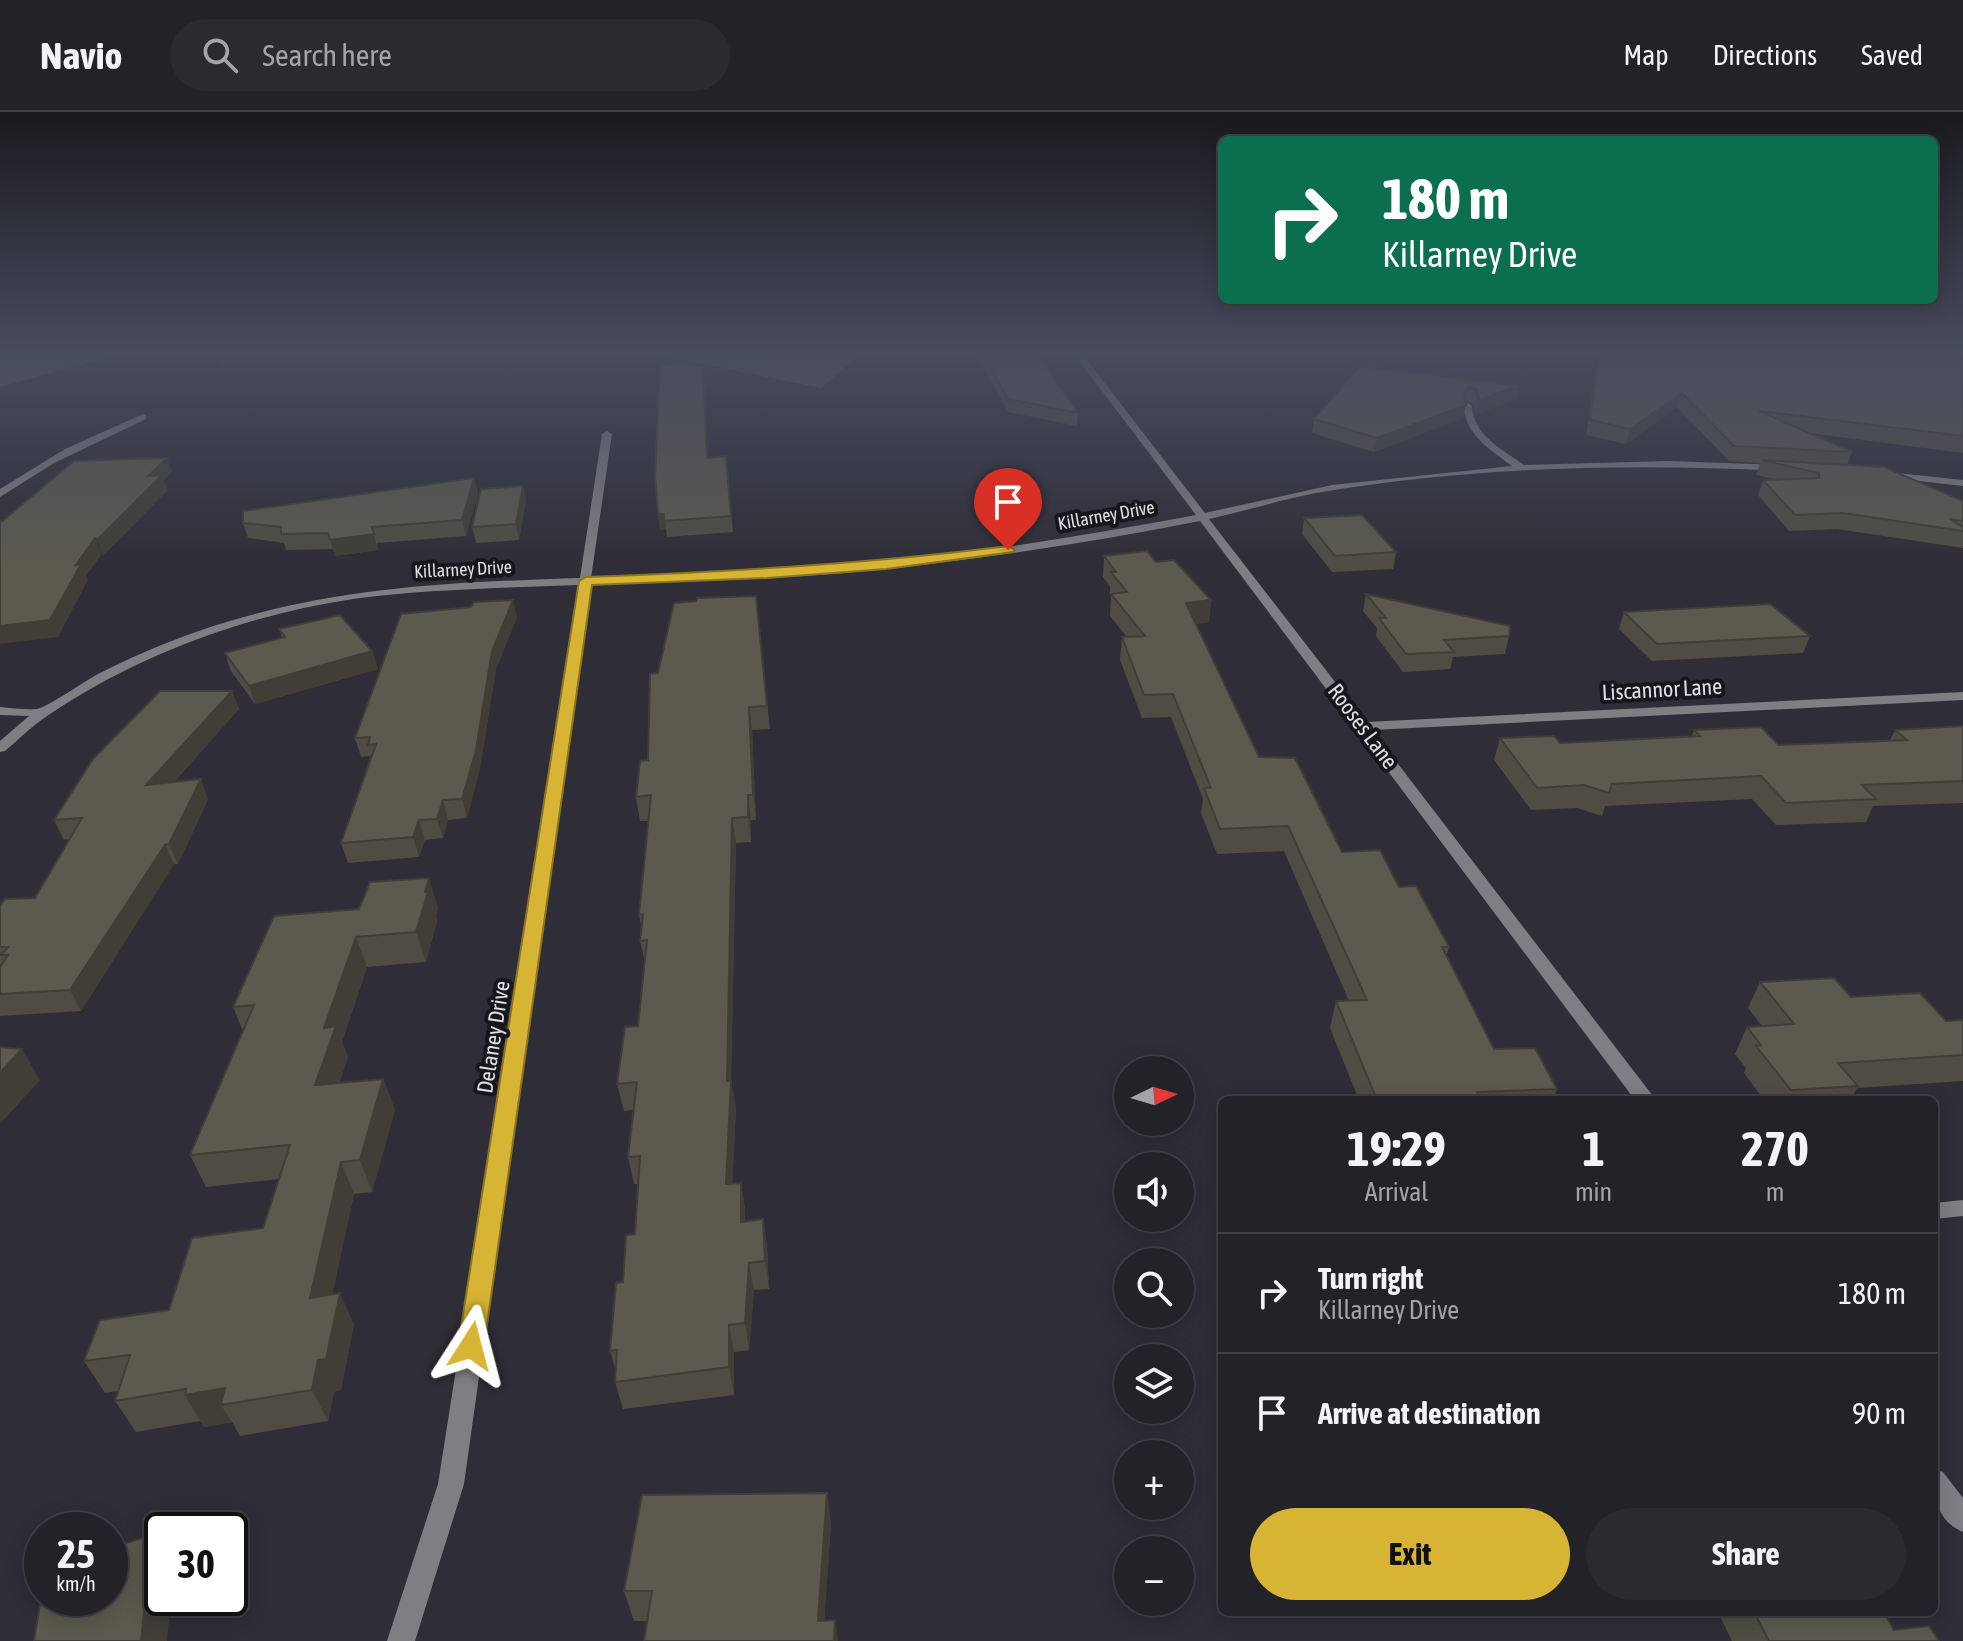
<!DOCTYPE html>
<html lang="en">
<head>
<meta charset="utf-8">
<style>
  :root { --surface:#232229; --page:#2b2a31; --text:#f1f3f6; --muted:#a3a4a8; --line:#403f46; --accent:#d8b434 }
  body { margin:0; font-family:"Asap Condensed",sans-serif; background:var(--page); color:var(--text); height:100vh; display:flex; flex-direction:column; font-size:30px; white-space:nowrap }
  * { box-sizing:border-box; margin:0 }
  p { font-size:26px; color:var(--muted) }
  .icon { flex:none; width:44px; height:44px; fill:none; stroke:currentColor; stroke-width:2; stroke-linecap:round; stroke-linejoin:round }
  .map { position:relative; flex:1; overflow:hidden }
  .drawer { position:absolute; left:1218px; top:984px; width:720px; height:520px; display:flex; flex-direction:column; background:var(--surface); border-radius:12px; box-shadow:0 4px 20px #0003,0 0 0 2px var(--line) }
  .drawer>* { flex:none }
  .hud { position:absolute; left:1218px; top:24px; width:720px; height:168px; border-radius:12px; box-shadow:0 4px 20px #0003,0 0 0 2px var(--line); background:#0b6e4f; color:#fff; overflow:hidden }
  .needle { width:52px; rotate:85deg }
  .controls { position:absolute; left:1114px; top:944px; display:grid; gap:16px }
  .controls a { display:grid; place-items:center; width:80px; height:80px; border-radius:50%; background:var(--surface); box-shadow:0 4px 20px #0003,0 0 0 2px var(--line); font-size:40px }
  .speed { position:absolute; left:24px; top:1400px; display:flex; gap:16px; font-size:40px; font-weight:700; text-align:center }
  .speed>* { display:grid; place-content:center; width:104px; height:104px; border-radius:50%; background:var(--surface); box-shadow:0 4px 20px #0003,0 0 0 2px var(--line); line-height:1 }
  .speed small { font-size:20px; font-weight:400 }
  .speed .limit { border:4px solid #111; border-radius:12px; background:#fff; color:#111 }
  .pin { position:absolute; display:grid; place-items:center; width:68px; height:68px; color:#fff; margin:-82px -34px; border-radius:50% 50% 50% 0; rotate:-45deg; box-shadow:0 0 8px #0007 }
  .pin .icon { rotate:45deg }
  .me { position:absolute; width:88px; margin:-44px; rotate:9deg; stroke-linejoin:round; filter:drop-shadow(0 0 6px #0008) }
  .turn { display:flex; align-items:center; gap:28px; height:168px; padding:0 32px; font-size:36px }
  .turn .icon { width:104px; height:104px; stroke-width:2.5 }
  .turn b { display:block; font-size:56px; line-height:68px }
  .eta { display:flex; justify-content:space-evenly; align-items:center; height:136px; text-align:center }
  .eta b { font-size:48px; font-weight:700; line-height:56px }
  .action { display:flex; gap:16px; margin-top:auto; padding:16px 32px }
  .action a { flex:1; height:92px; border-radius:48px; background:var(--accent); color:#111; font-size:32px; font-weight:700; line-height:92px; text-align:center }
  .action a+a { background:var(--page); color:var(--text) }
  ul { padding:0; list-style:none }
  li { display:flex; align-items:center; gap:24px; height:120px; padding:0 32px; border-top:2px solid var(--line) }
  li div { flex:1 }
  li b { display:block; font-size:30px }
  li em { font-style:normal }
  header { display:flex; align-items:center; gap:48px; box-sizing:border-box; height:112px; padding:0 40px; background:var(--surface); border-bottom:2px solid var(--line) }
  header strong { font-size:38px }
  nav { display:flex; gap:44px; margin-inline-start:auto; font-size:28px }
  .search { width:560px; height:72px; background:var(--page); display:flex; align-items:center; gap:20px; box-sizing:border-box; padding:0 28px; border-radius:44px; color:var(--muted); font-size:30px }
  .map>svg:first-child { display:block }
  .forest { fill:#615b74 }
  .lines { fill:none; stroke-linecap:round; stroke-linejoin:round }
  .street { fill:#7f7e83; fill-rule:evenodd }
  .wall { fill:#4f4d43 }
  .shaded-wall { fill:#403e37 }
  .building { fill:#5c594e; stroke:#403e37; stroke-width:2 }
  .route { fill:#d8b434; stroke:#8c7522; stroke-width:2 }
  .labels { text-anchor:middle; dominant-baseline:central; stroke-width:8; stroke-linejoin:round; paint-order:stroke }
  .far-street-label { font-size:18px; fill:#e0dfe5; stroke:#17161b }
  .street-label { font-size:22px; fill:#e0dfe5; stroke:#17161b }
</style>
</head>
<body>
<header>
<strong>Navio</strong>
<div class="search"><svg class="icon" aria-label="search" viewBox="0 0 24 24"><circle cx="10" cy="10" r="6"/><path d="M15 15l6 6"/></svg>Search here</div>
<nav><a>Map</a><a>Directions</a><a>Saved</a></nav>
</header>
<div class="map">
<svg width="1963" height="1529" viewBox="0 0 1963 1529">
  <rect width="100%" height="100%" fill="#2f2d37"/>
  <!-- forest -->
  <path class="forest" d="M0,240H126L0,275Z
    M591,240H862L821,276L675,246Z"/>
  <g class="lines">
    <!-- street -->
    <path class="street" d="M1077,240H1085L1087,248L1205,401L1332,373L1512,354C1492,339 1464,322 1464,294L1468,291L1472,294C1473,323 1503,338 1524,353L1668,349L1780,353L1785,356L1780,359C1626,351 1469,355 1316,381C1280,388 1245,399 1209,407L1366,610L1963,580V588L1372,618L1656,988H1635L1200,409C1083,432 964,450 845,461C760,468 675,470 590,473L464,1372L415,1529H387L438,1372L579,473C504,476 428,477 353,487C246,503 137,543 47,604C32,614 19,627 5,639L0,640V629L29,604L0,603V595C12,596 25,598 37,597C48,595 86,568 100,561C142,540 185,522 230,509C348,474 458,470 580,466L602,322L607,319L612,322L591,466C691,463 790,460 889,450C992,439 1094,422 1196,403L1080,250Z
      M143,302L146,303V307L54,351L0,385V377L65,337Z
      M1887,360L1963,368V374L1884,365V361Z
      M1963,1088V1104L1934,1107V1091Z
      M1934,1357L1943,1360L1963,1386V1420C1935,1408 1934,1383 1934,1357Z"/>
  </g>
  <!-- wall -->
  <path class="wall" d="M212,240H247L223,256Z
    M975,240H1040L1042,244V249L1078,301L1077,314L1008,300Z
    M1598,240H1963V341L1809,321L1852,340L1847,353L1963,389V436L1837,417L1789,419L1758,383L1763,368H1778L1756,363L1760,351L1729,349L1677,295L1626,332L1586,323Z
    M1360,254L1519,274L1516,287L1476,302L1474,292L1466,289L1463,306L1374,340L1312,321L1314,307Z
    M704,268L708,346L726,344L733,420L667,425L666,417L660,418L658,402Z
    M474,366L478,381L466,424L377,431L378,438L335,444L333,437L286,438L284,431L248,426L243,411Z
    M523,374L526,389L519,428L476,431L472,415Z
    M1304,406L1396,440L1393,457L1332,460L1302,422Z
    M1104,444L1156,450L1211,488L1209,510L1195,512L1259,645L1342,740L1399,775L1449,835L1446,845L1494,937L1557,977L1553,988H1359L1330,916L1336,889H1349L1284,739L1217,742L1201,701L1203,687L1171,605L1142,606L1120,548L1122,525H1127L1110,504L1111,483L1110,481V474L1103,465Z
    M1366,482L1509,524L1505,542L1453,545L1450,557L1403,560L1376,524L1377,516L1363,499Z
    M756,484L770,617L752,618L756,708H751V730L736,731L731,969L736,996L732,1072L741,1071L745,1098V1110L763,1107L767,1135L769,1177L754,1178L749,1238L734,1240V1283L623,1297L615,1270L616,1259L610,1239L623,1170L635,1122L638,1072H634L628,1045L633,998L624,999L617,972L638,914L645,850L640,829L642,818L639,803L648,709H640L636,685L648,648L658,561Z
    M1624,500L1810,524L1803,541L1652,549L1619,517Z
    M517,505L496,557L480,656L467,706L448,708L443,726L425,728L419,745L348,751L341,731L371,644L361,645L355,626Z
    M279,517L372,539L378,557L255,592L231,559L225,541L282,526Z
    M232,579L239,597L174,670L208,687L178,752H174L81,899L0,904V794L35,786L69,727L64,728L54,708Z
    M1963,614V691L1873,694L1866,710L1776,713L1752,687L1605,694L1602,704L1577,696L1531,698L1494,648L1500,626L1560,631L1692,624L1694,618L1778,633L1890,628L1895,618Z
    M438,795L436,804L437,809L426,850L367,855L342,930L348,945L339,971L383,967L395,998L372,1080L354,1082L332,1182L354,1212L341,1278L334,1280L328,1309L240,1324L232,1310L204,1315L200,1309L136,1320L115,1289L118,1279L105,1281L84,1249L169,1198L263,1116L279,1067L206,1075L190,1043L243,919L233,895L274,804Z
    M1760,870L1851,885L1946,909L1963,908V969L1857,976L1850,988H1764L1744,961L1746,956L1735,942L1747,915L1762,914L1748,896Z
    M827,1381L831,1412L824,1509H634L624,1479Z
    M1718,1500H1884L1894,1518L1939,1529H1732Z"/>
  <!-- shaded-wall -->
  <path class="shaded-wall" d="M224,240H247L223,256L219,244Z
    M1519,274L1516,287L1476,302L1479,288Z
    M1469,275L1466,289L1461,294L1464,281Z
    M1682,281L1677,295L1626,332L1630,317Z
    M1466,293L1463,306L1374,340L1377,326Z
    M167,346L172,360L164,368L168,378L103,444L97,428L148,364Z
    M474,366L478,381L466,424L462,408Z
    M523,374L526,389L519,428L516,412Z
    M658,402H664L666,417L660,418Z
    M372,415L378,438L335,444L330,428Z
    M95,426L102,442L86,464L88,468L58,525L0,532V514L76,453Z
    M513,488L517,505L496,557L480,656L467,706L462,687L492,539Z
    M1211,488L1209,510L1183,513L1186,491Z
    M372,539L378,557L255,592L249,574Z
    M232,579L239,597L154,692L146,673Z
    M749,595L752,618L756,708L753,683Z
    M201,667L208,687L178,752L169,732Z
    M748,683L751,708V730L748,705Z
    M443,688L448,708L443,726L437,707Z
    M732,706L736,731L731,969L736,996L731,1100L726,1072L727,969Z
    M419,708L425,728L419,745L413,725Z
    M165,733L174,752L81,899L70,878Z
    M429,766L438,795L436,804L437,809L426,850L416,820Z
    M356,825L367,855L342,930L348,945L328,1004L315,973L324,916Z
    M22,937L40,968L0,1012V961Z
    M383,967L395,998L372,1080L360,1048Z
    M341,1050L354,1082L325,1217L310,1186Z
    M741,1071L745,1098L746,1138L741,1110Z
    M763,1107L767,1135L769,1177L765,1149Z
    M749,1151L754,1178L749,1238L745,1211Z
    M340,1181L354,1212L341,1278L334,1280L328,1309L312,1278L318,1248Z
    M729,1213L734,1240V1283L729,1255Z
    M225,1276L221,1293L232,1310L204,1315L185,1283Z
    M827,1381L831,1412L823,1529L818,1509Z
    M152,1423L162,1437V1486H171L167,1529H141Z
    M835,1508L838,1529H834Z"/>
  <!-- building -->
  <path class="building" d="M982,240H1040L1042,244L1039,245L1078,301L1008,287Z
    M1599,240H1963V324L1759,299L1852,340L1734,334L1682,281L1630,317L1590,308Z
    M684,251L703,255L707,346L726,344L731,404L664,409V402H658L655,364L660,253Z
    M1360,254L1519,274L1479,288L1477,278L1469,275L1464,281L1466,293L1377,326L1314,307Z
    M167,346L148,364L162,363L97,428L95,426L76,453L81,452L50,508L0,514V411L74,349Z
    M1761,348L1884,355L1963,389V409L1950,407L1963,415V419L1843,401L1795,403L1763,368L1819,366V361Z
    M474,366L462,408L372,415L374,422L330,428L328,421L281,422V415L243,411V399Z
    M523,374L516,412L472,415L481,377Z
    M1362,403L1396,440L1335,444L1304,406Z
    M1147,439L1156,450L1174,448L1211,488L1186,491L1259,645L1295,646L1342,740L1380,738L1399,775L1416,774L1449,835H1442L1494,937L1535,936L1557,977L1477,980L1481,988H1377L1336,889L1367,888L1288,714L1220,717L1204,676H1211L1173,582L1144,583L1122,525L1145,524L1111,482L1127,480L1111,460H1116L1104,444Z
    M1366,482L1510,514L1509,524L1444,528L1454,540L1406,542L1379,506H1386Z
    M756,484L767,594L749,595L753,683H748V705L732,706L727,969H731L726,1072L741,1071V1110L763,1107L765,1149L749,1151L745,1211L729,1213V1255L615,1270L617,1238L610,1239L616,1171L623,1170L626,1123L635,1122L640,1044L628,1045L637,970L617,972L625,915L638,914L647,828L640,829L643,802L639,803L651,683L636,685L640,649L648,648L650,562L658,561L674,491L696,489L697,486Z
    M513,488L492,539L476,638L462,687L443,688L437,707L419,708L413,725L341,731L376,632L368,633L370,625L355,626L401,502L471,495L474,490Z
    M1770,492L1810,524L1657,532L1624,500Z
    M340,503L372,539L249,574L225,541L285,525L279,517Z
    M160,579H232L146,673L201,667L169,732L165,733L70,878L0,882V855L8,843H1L8,835H0V794L5,787L35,786L82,706L54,708L93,647Z
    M1963,614V669L1862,673L1876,687L1786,691L1761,664L1612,672L1609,681L1584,673L1537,676L1500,626L1554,624L1560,631L1700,624L1694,618L1761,615L1778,633L1907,628L1895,618Z
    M429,766L425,780H428L416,820L356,825L324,916L336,914L315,973L383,967L360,1048L341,1050L310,1186L340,1181L326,1247L318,1248L312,1278L221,1293L225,1276L185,1283L186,1277L115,1289L130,1243L84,1249L100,1208L169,1198L192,1126L263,1116L290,1033L190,1043L254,893L233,895L274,804L359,797L370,770Z
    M1834,866L1851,885L1920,881L1946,909L1963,908V943L1838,951L1858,974L1791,978L1756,934L1761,933L1747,915L1794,912L1760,870Z
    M0,935L22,937L0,961Z
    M827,1381L818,1509L835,1508L834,1529H644L652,1479H624L642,1383Z
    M152,1423L141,1529H34L42,1479V1486H110V1436Z
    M1754,1500H1884L1894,1518L1929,1514L1939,1529H1769Z"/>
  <!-- sky -->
  <linearGradient id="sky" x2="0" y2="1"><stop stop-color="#1a191e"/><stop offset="0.53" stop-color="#474c5e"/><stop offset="1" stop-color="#474c5e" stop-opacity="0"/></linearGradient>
  <rect width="1963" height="454" fill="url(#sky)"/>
  <!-- route -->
  <path class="route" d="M1008,434L1015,438L1013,440L886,457L767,466L592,473L484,1234L480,1243L471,1246L462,1243L458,1234L579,469L586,465C728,460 868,452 1008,434Z"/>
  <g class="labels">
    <!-- far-street labels -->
    <g class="far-street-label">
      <text transform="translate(1106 403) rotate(-10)">Killarney Drive</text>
      <text transform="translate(463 457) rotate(-3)">Killarney Drive</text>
    </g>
    <!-- street labels -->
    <g class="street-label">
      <text transform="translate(1662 577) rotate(-3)">Liscannor Lane</text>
      <text transform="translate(1363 614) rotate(53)">Rooses Lane</text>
      <text transform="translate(493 925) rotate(-81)">Delaney Drive</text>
    </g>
  </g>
</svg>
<div class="controls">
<a><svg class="needle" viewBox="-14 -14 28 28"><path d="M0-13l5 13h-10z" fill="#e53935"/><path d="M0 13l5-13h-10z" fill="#a3a4a8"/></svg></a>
<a><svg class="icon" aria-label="sound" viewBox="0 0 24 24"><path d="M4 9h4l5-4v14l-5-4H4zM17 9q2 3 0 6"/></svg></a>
<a><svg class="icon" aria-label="search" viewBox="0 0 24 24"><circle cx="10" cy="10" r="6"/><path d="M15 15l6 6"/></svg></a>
<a><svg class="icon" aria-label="layers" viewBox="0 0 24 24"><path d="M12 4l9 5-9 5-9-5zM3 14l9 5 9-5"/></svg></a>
<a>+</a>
<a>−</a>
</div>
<div class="speed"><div>25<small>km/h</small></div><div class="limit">30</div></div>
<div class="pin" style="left:1008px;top:438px;background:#d93025"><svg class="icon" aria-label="arrive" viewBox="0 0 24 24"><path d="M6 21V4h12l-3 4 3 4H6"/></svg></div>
<svg class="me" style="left:471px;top:1234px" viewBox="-20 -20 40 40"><path d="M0-17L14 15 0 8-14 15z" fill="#d8b434" stroke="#fff" stroke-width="4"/></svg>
<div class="hud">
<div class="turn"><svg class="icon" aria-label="right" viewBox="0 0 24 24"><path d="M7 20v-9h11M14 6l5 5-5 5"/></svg><div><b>180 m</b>Killarney Drive</div></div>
</div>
<section class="drawer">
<div class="eta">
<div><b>19:29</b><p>Arrival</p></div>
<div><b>1</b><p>min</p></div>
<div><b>270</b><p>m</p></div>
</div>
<ul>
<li><svg class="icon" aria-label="right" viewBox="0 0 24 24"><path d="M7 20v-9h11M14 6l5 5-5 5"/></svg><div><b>Turn right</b><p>Killarney Drive</p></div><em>180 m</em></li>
<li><svg class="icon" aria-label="arrive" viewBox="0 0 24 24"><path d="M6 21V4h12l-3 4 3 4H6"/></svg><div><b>Arrive at destination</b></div><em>90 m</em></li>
</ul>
<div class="action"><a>Exit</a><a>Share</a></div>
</section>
</div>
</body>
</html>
